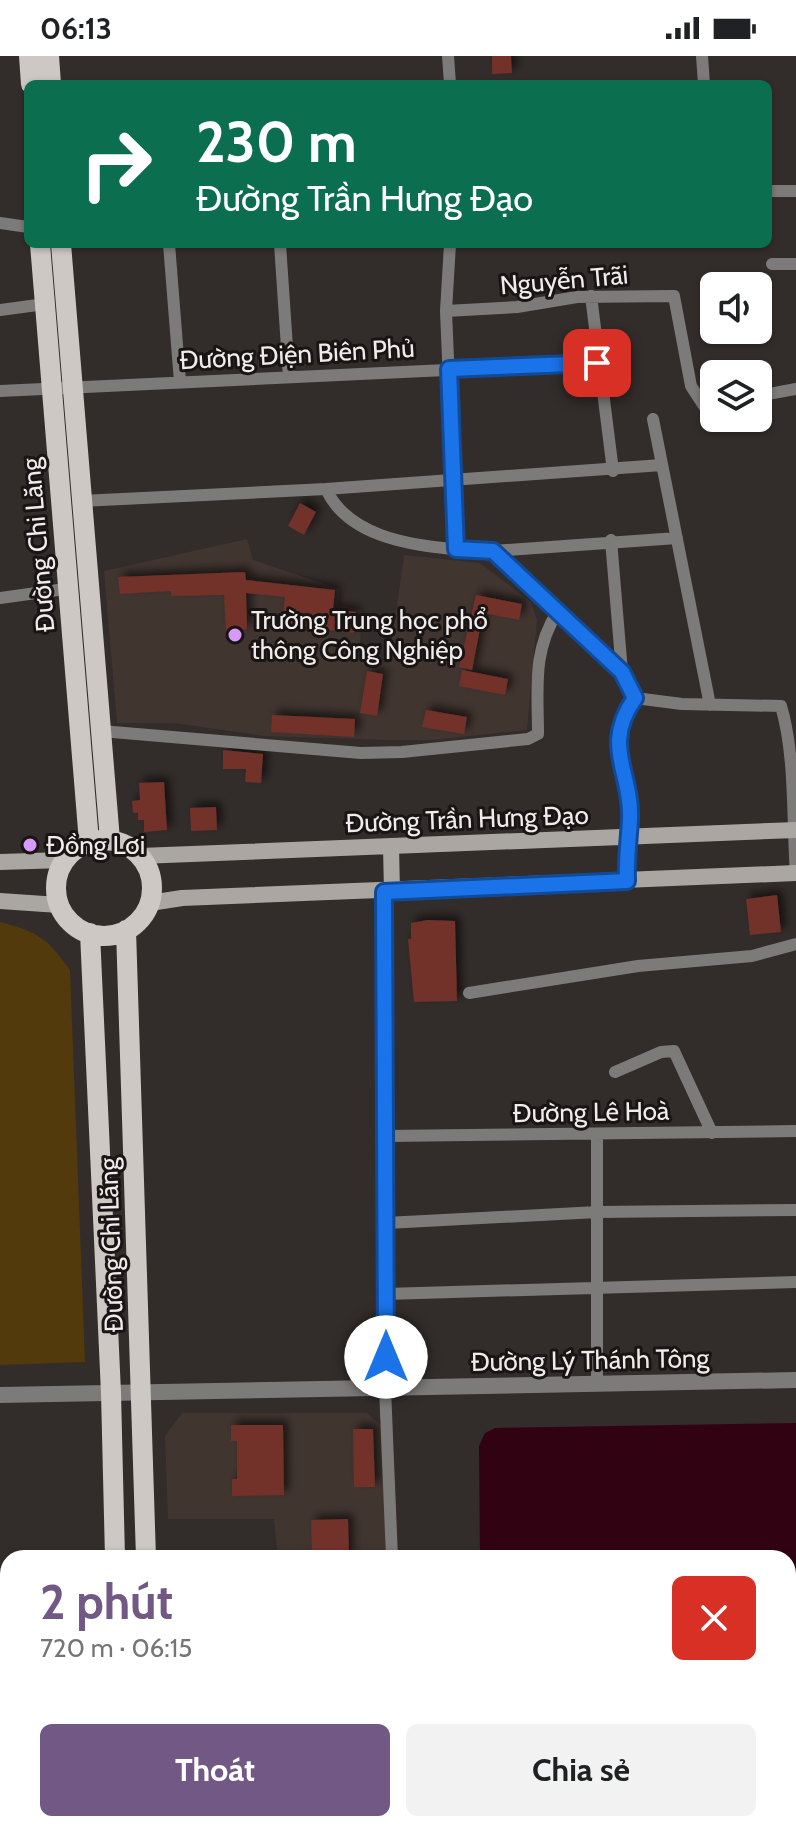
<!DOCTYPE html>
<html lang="vi">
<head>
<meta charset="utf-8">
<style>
  :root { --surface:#fff; --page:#f2f2f2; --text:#202124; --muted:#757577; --accent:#725884 }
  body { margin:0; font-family:Cabin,sans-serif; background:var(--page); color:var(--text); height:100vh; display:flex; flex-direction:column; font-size:30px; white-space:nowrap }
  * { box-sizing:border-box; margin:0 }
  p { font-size:26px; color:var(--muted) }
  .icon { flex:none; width:44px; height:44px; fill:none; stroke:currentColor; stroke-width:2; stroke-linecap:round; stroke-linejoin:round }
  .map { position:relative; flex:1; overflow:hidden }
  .side { position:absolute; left:0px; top:1494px; width:796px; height:282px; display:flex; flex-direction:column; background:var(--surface); border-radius:24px 24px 0 0; box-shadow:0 2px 6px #0004 }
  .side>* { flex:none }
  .guide { position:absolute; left:24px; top:24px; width:748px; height:168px; border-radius:12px; box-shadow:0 2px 6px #0004; background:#0b6e4f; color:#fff; overflow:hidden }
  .buttons { position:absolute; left:700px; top:216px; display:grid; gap:16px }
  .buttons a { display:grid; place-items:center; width:72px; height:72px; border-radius:12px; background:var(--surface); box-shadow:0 2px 6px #0004; font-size:40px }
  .pin { position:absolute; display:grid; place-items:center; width:68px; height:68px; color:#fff; margin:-34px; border-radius:16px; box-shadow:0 4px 12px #0006 }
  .me { position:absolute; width:88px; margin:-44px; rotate:0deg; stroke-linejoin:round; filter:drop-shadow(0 0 6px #0008) }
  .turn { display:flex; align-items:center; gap:28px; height:168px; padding:0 40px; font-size:36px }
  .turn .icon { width:104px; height:104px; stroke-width:2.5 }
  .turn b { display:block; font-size:56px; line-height:68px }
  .round { display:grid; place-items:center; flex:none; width:84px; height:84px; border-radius:12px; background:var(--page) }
  .headline { display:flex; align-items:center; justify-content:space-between; height:136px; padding:0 40px }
  h1 { font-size:48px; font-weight:700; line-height:60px; color:var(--accent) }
  .button { display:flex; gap:16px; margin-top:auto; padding:16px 40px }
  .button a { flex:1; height:92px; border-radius:12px; background:var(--accent); color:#fff; font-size:32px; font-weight:700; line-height:92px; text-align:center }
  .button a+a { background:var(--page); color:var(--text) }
  .status { display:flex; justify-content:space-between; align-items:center; height:56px; padding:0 40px; background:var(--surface); direction:ltr }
  .status svg { height:22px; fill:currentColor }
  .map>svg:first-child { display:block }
  .built { fill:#413530 }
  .green { fill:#523a0c }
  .water { fill:#310312 }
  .building { fill:#72302c; filter:url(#shadow) }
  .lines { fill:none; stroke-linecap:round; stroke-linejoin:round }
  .minor { stroke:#7d7b79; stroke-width:12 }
  .tertiary { stroke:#7d7b79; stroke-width:16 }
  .secondary { stroke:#aaa7a3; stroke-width:16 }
  .primary { stroke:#cdc8c4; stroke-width:20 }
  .route-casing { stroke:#114b97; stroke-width:20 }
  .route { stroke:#1a73e8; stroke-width:14 }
  .poi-dot { fill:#d69bfa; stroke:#181514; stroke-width:3 }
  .labels { text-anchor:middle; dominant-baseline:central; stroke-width:6; stroke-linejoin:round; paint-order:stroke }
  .street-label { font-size:26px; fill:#f0eceb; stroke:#181514 }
  .poi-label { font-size:26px; fill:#f0eceb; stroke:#181514; text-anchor:start }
</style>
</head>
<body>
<div class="status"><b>06:13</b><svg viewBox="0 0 49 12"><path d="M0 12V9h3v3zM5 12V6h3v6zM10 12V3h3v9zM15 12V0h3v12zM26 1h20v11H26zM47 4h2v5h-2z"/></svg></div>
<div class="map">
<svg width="796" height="1775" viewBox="0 0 796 1775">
  <defs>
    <filter id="shadow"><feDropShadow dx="5" dy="-5" stdDeviation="4" flood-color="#0009"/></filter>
  </defs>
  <rect width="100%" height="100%" fill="#322c2a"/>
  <!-- built -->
  <path class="built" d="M247,483L253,504L339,533L338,549L362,554L359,604L389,607L404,499L480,507L531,546L537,564L527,674L431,684H387L265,680L174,667H117L104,515Z
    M182,1357H367L382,1370L386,1502H278L274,1463H168L165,1380Z
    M788,1657H796V1775H197L186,1768H788Z"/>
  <!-- green -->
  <path class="green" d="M0,866C37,875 48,883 70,914L85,1306L0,1309Z"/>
  <!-- water -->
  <path class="water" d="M796,1367V1571H788V1502H480L479,1390L485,1377L495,1372Z"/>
  <!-- building -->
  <path class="building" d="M492,0H511L512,17L492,18Z
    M300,447L316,456L304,479L288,470Z
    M245,516L246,524L335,534L333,553L356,556L353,577L282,568L285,541L246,537L247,573L226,576L224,539L171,540V535L120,538L118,521Z
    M476,539L522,548L519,564L483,557L472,614L459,611Z
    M462,614L508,623L505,639L459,630Z
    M367,615L383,618L377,660L360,657Z
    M426,654L467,661L464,678L422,671Z
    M272,659L355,663L354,681L271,676Z
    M223,694L263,698L261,727L245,726L246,713H223Z
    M164,726L167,774L144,776V764H138V757H133L132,745L140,744L139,727Z
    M216,751L217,774L191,775L190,752Z
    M777,839L781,876L750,879L746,843Z
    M427,864L455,865L457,945L414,946L408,883H411V867Z
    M231,1369H283L284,1439L232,1440V1423H237V1385H231Z
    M353,1373H373L375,1431H354Z
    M348,1463L349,1502H312L311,1464Z"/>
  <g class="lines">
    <!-- minor -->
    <path class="minor" d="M448,0L450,28
      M702,0L704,28
      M768,135H796
      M0,167L28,171
      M169,188L180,326
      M280,188L289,321
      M450,188L446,255L517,251L577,241L674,240L691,330L704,350L714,348
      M772,208H796
      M591,240L613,415
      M0,254L45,248
      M446,255L456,493
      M0,335L597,307
      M758,340L796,333
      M653,363L710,649
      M326,433L662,409
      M81,445L326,433C347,479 407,489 453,493C465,494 479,492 491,495C503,498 605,599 622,616L635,642L682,648L781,650C796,701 792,764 796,818
      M611,484L622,616
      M493,495L677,482
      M0,542L72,532
      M101,675L361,697L402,696L528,683L538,678C538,633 532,595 558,555
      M626,781C637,730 601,690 635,642
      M384,836L385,1332L392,1502
      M469,937L638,910L752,900L796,888
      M615,1016L661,996L674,995L712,1077
      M597,1078V1328
      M387,1080L796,1075
      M386,1167L597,1156L796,1154
      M386,1238L796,1226
      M788,1634L796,1633"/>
    <!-- tertiary -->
    <path class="tertiary" d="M0,1339L796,1324"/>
    <!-- secondary -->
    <path class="secondary" d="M626,781L627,825
      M391,790L392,836
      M140,800L796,774
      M0,806L64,804
      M0,845L59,849
      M150,847L182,842L796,817"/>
    <!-- primary -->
    <path class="primary" d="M29,0L31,28
      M49,0L51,28
      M40,188L89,786
      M61,188L110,784
      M56 832a48 48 0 1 1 96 0a48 48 0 1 1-96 0Z
      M126,874L146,1502
      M90,877L111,1337L115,1502
      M120,1768V1775
      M153,1768V1775"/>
  </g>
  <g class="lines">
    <!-- route casing -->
    <g class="route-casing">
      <path id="route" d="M386,1301L384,836L627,825C626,804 629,783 630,763C632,715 601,690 635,642L622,616L493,495L456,493L449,313L597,307"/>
    </g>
    <!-- route -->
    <use href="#route" class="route"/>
  </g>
  <!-- markers -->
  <g class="poi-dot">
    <circle cx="235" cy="579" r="8"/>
    <circle cx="30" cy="789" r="8"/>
  </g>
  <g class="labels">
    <!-- street labels -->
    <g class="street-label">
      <text transform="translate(564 224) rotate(-5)">Nguyễn Trãi</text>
      <text transform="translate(297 298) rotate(-3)">Đường Điện Biên Phủ</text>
      <text transform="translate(38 489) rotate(-95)">Đường Chi Lăng</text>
      <text transform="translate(467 763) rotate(-2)">Đường Trần Hưng Đạo</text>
      <text transform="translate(591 1056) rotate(-1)">Đường Lê Hoà</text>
      <text transform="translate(111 1189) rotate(-92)">Đường Chi Lăng</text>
      <text transform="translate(590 1304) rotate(-1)">Đường Lý Thánh Tông</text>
    </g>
    <!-- poi labels -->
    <g class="poi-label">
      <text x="251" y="564">Trường Trung học phổ<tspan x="251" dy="30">thông Công Nghiệp</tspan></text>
      <text x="46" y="789">Đồng Lơi</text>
    </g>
  </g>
</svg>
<div class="buttons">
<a><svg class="icon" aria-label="sound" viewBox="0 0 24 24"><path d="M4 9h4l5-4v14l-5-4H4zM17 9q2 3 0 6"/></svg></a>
<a><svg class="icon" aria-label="layers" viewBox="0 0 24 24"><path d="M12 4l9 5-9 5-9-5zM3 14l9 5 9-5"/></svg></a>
</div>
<div class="pin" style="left:597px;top:307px;background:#d93025"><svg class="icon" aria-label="arrive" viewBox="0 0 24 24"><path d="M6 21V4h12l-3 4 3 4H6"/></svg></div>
<svg class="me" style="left:386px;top:1301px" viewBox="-20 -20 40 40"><circle r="19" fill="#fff"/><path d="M0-13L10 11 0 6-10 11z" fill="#1a73e8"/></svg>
<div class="guide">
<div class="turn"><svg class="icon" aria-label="right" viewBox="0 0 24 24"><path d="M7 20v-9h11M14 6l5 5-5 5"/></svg><div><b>230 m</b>Đường Trần Hưng Đạo</div></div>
</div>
<section class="side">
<div class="headline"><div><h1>2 phút</h1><p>720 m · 06:15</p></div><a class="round" style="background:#d93025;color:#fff"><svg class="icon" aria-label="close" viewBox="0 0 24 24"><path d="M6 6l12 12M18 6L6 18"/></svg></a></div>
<div class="button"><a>Thoát</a><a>Chia sẻ</a></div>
</section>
</div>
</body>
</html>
